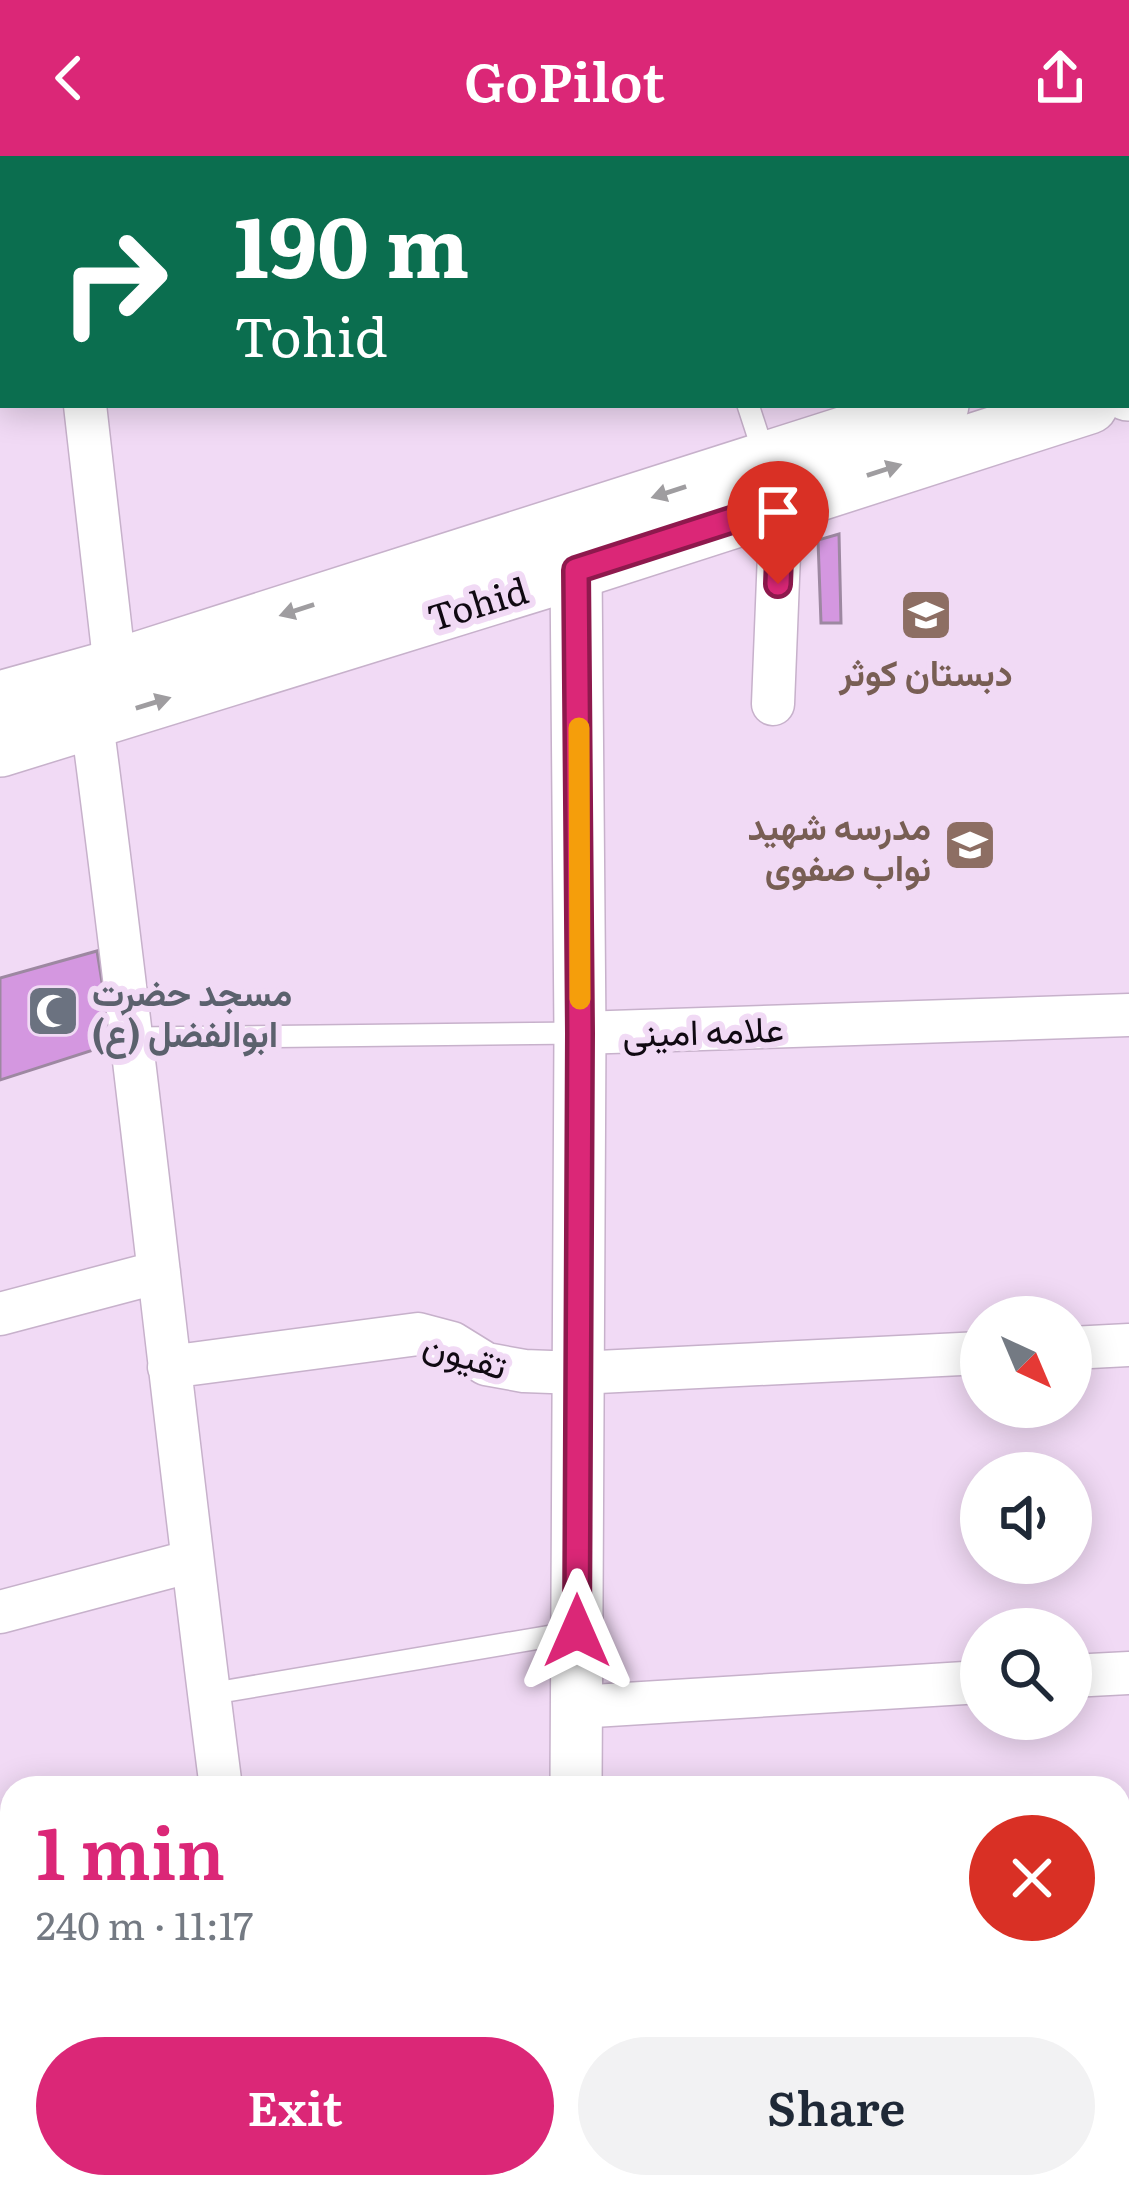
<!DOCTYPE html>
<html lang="en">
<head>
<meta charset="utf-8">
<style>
  :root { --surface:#fff; --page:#f2f2f3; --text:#1f2937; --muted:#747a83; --accent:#db2777 }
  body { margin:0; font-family:Literata,Vazirmatn,serif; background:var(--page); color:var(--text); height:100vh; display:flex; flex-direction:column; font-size:45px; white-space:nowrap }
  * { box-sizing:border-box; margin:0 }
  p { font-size:39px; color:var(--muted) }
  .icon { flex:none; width:66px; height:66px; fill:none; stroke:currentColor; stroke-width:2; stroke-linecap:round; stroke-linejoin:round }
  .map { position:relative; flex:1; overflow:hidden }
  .side { position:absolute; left:0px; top:1620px; width:1131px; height:423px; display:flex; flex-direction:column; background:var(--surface); border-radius:36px 36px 0 0; box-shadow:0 6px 30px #0003 }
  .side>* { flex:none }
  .guide { position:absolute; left:0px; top:0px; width:1131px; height:252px; box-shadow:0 6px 30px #0003; background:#0b6e4f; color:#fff; overflow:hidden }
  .needle { width:78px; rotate:136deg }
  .buttons { position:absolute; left:960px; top:1140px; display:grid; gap:24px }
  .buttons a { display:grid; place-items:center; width:132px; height:132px; border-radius:50%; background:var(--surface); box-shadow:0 6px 30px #0003; font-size:60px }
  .pin { position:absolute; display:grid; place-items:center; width:102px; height:102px; color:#fff; margin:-123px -51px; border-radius:50% 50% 50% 0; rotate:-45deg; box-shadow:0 0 12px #0007 }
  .pin .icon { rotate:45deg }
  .me { position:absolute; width:132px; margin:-66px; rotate:0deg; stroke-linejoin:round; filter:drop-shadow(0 0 9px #0008) }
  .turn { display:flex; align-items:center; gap:42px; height:252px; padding:0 36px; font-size:54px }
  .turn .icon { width:156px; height:156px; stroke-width:2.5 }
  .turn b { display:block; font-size:84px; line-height:102px }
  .round { display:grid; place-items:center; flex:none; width:126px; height:126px; border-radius:63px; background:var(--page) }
  .head { display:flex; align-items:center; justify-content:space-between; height:204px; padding:0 36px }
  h1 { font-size:72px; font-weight:600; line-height:90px; color:var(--accent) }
  .button { display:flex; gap:24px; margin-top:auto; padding:24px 36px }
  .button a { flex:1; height:138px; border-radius:72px; background:var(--accent); color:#fff; font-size:48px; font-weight:600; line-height:138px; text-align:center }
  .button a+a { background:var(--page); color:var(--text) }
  header { display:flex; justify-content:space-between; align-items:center; height:156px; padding:0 36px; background:var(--accent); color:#fff; font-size:54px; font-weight:600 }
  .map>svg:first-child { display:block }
  .building { fill:#d497e0; stroke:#9d88a1; stroke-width:3 }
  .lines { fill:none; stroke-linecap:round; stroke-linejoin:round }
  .service-casing { stroke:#c7b1cb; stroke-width:24 }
  .minor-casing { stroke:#c7b1cb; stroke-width:45 }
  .tertiary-casing { stroke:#c7b1cb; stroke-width:54 }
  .secondary-casing { stroke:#c7b1cb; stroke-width:60 }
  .service { stroke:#fff; stroke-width:21 }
  .minor { stroke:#fff; stroke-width:42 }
  .tertiary { stroke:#fff; stroke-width:51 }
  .secondary { stroke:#fff; stroke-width:57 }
  .oneway { fill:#9f9da0 }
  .route-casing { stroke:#8e194d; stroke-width:30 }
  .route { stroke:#db2777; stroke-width:21 }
  .slow { stroke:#f59e0b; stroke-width:21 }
  .labels { text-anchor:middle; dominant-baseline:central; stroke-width:12; stroke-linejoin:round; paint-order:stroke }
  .street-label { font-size:36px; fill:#100912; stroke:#f1daf5 }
  .education-label { font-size:36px; font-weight:bold; fill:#785e54; stroke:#f1daf5 }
  .worship-label { font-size:36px; font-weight:bold; fill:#5b616d; stroke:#f1daf5; text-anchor:start }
</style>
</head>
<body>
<header><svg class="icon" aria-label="back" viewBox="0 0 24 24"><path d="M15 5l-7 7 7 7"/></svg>GoPilot<svg class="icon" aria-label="share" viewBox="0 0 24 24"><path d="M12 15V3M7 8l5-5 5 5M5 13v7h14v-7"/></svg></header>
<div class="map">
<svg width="1129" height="2041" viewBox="0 0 1129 2041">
  <rect width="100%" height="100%" fill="#f1daf5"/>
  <!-- building -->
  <path class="building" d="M839,378L841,467H821L818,384Z
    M97,795L112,888L0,924V822Z"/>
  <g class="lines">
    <!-- service casing -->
    <g class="service-casing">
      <path id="service" d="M748,249L766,304
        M134,882L580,877
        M209,1538L575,1476
        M0,1761L12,1758"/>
    </g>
    <!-- minor casing -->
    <g class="minor-casing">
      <path id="minor" d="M529,0L530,3
        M859,0L860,3
        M51,3L59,0
        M0,220H3
        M85,249L115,512
        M773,548L781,348
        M92,567C139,921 175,1277 221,1632
        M580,877L1129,859
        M0,1158L159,1116
        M1071,1192L1129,1189
        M169,1211L418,1178L452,1187L486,1208L524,1215L578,1217L981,1197
        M0,1456L192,1405
        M1071,1520L1129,1517
        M577,1551L981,1526
        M1119,2016L1129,2004
        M266,2031L267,2041
        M892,2031L894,2041
        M0,2033L14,2031"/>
    </g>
    <!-- tertiary casing -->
    <g class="tertiary-casing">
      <path id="tertiary" d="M576,414L580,877L576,1632
        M573,2041L574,2031"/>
    </g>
    <!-- secondary casing -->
    <g class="secondary-casing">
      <path id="secondary" d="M1128,189L1129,188
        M1128,236H1129
        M0,544L115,512L940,249
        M0,592L576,414L1089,249"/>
    </g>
    <!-- service -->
    <use href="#service" class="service"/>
    <!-- minor -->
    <use href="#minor" class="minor"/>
    <!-- tertiary -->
    <use href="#tertiary" class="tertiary"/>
    <!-- secondary -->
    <use href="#secondary" class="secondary"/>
  </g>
  <!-- one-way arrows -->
  <defs><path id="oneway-solid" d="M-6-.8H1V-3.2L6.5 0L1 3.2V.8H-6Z" transform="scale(3)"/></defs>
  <g class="oneway">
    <use href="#oneway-solid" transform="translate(884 314) rotate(-18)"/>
    <use href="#oneway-solid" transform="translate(669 336) rotate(162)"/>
    <use href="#oneway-solid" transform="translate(297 454) rotate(162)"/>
    <use href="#oneway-solid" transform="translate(153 547) rotate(-17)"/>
  </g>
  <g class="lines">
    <!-- route casing -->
    <g class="route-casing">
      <path id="route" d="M577,1475L580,877L576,414L781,348L778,428"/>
    </g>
    <!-- route -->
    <use href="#route" class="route"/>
    <!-- slow -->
    <path class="slow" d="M579,572L580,843"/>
  </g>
  <!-- icons -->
  <defs>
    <g id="school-square" transform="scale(2.7)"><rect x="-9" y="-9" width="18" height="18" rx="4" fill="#8d6e63" stroke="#f1daf5"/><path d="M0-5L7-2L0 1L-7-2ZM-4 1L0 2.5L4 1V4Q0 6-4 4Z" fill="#fff"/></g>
    <g id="mosque-square" transform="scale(2.7)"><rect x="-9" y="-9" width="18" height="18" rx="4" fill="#6b7280" stroke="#f1daf5"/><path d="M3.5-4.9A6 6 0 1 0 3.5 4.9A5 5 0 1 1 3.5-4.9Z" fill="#fff"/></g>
  </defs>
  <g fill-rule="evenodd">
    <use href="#school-square" x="926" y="459"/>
    <use href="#school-square" x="970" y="689"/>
    <use href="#mosque-square" x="53" y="855"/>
  </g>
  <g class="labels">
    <!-- street labels -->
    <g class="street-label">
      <text transform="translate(477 446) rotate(-17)">Tohid</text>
      <text transform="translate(703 873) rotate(-2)">علامه امینی</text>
      <text transform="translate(466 1197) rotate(17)">تقیون</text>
    </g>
    <!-- education labels -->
    <g class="education-label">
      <text x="926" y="514">دبستان کوثر</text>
      <text x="931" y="668" text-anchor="end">مدرسه شهید<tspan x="931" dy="41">نواب صفوی</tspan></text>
    </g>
    <!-- worship labels -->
    <g class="worship-label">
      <text x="92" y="834">مسجد حضرت<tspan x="92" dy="41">ابوالفضل (ع)</tspan></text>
    </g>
  </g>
</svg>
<div class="buttons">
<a><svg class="needle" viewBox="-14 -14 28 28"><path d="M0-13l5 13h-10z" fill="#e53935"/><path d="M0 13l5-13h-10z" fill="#747a83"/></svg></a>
<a><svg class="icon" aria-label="sound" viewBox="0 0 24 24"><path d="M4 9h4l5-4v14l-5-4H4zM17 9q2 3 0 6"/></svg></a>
<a><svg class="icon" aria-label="search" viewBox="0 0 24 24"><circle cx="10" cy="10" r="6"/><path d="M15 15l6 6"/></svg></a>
</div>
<div class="pin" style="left:778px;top:428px;background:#d93025"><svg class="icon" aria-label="arrive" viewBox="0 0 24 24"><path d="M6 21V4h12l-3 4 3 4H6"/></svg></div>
<svg class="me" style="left:577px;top:1475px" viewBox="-20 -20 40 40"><path d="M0-17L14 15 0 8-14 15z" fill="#db2777" stroke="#fff" stroke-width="4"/></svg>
<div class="guide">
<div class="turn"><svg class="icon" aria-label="right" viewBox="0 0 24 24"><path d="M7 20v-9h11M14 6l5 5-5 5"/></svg><div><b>190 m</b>Tohid</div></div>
</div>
<section class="side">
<div class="head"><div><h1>1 min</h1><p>240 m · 11:17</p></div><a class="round" style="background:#d93025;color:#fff"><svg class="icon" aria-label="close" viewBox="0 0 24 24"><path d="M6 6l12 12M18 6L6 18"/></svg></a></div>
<div class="button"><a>Exit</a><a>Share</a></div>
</section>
</div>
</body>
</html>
